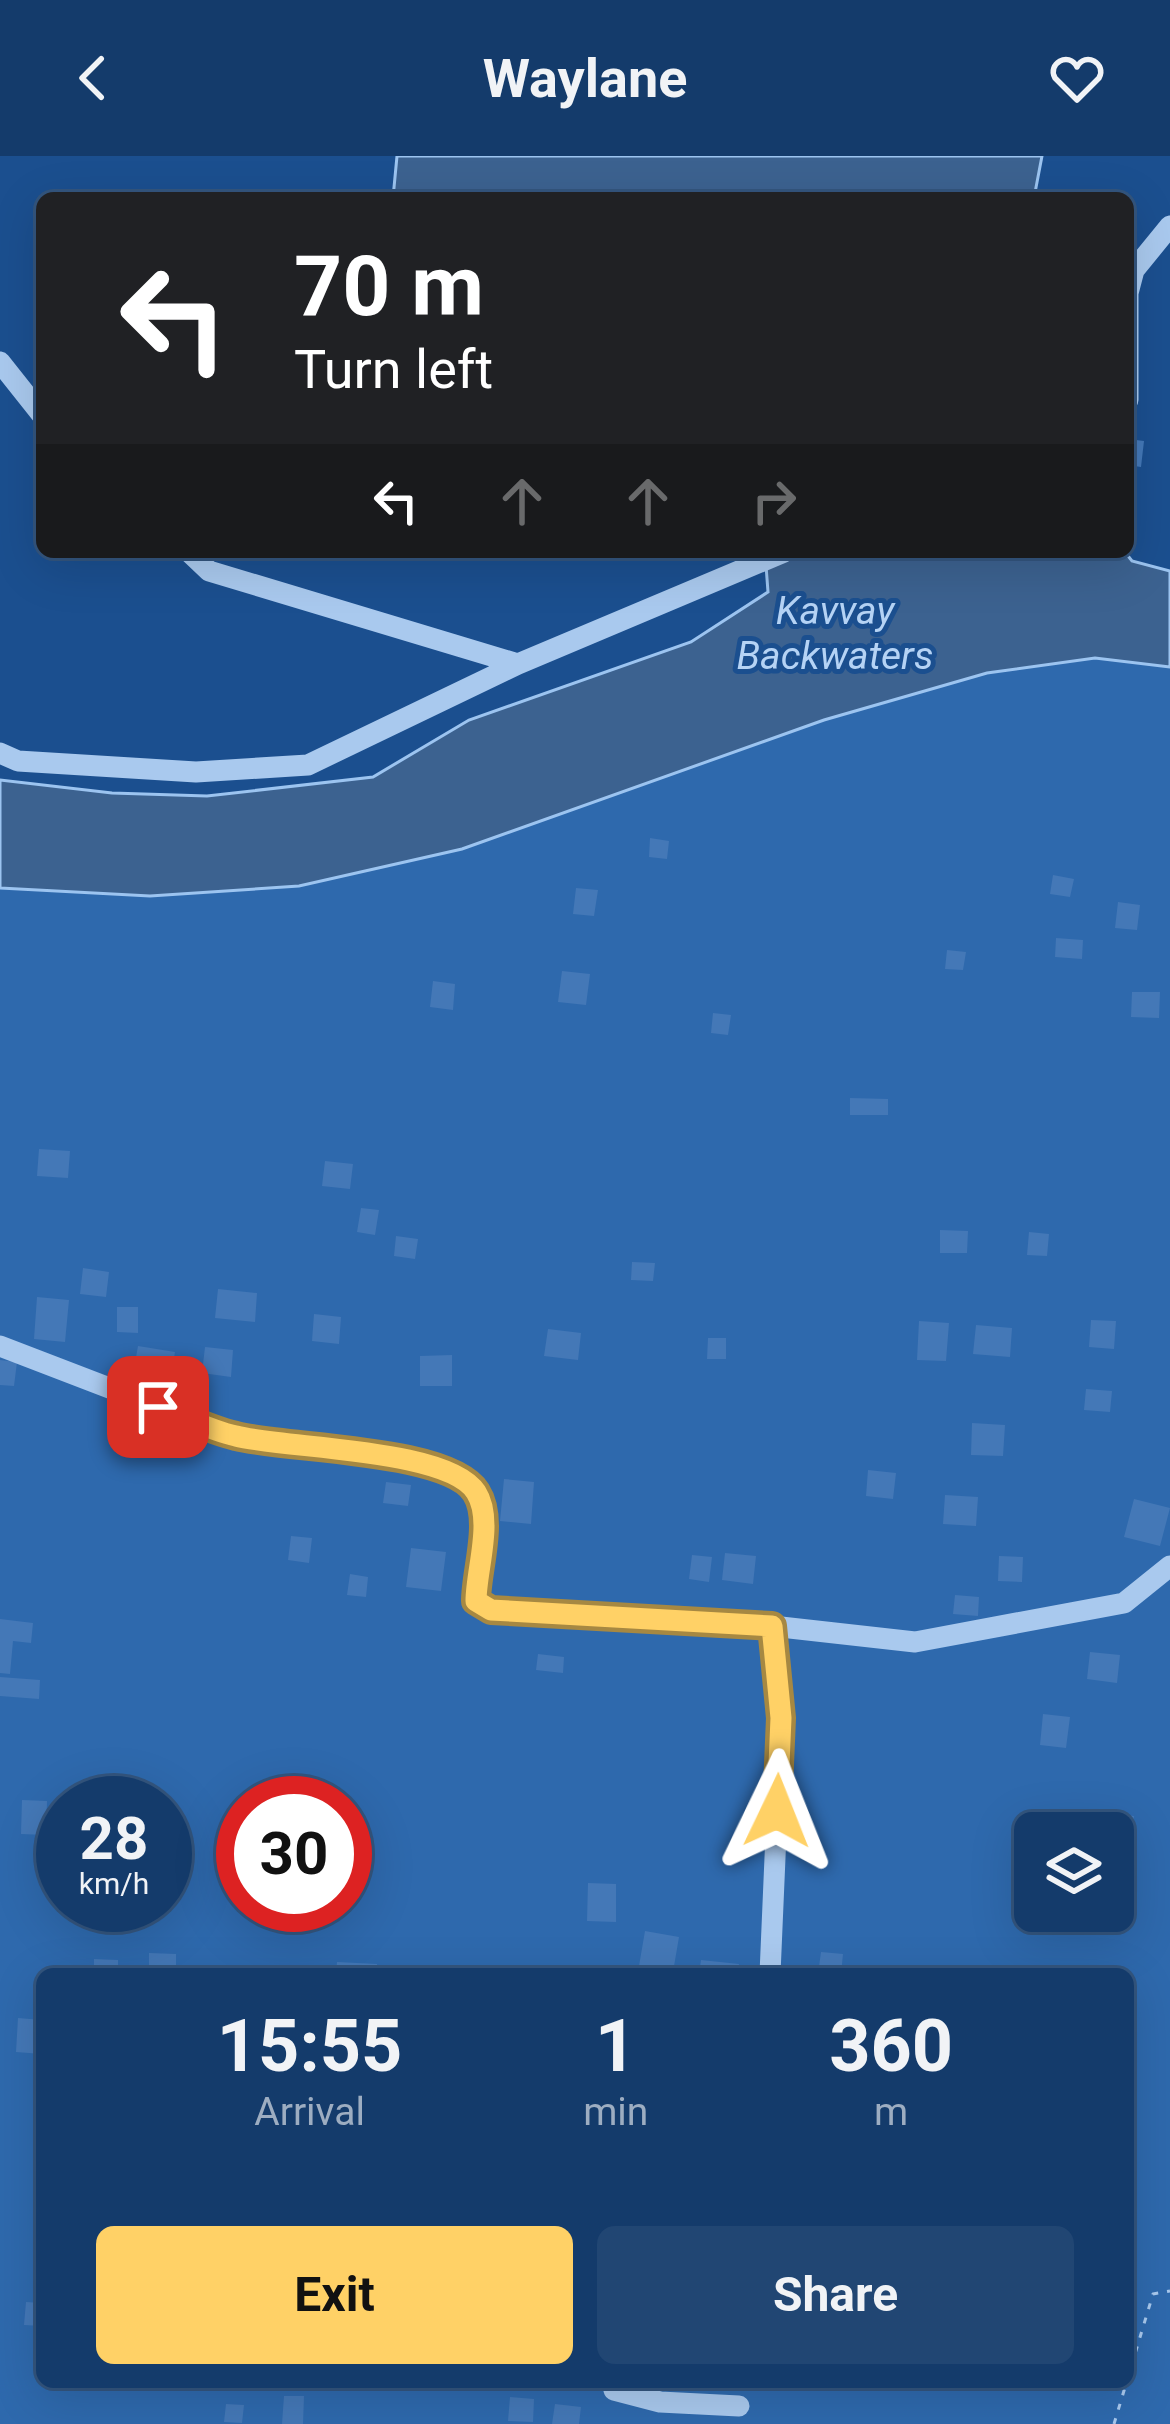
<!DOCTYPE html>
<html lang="en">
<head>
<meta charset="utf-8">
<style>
  :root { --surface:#143b6b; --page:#214673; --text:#f1f3f6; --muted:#9dadc1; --line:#33557e; --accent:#ffd166 }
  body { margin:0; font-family:Roboto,sans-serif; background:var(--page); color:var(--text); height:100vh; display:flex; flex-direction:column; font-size:45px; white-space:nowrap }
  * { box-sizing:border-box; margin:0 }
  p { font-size:39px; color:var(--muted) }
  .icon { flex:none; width:66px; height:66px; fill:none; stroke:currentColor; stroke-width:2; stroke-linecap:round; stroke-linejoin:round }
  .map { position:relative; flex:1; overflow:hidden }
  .drawer { position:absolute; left:36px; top:1812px; width:1098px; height:420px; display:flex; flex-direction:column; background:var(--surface); border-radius:18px; box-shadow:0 12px 48px #0002,0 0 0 3px var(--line) }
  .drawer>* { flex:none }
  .top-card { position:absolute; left:36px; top:36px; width:1098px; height:366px; border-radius:18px; box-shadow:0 12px 48px #0002,0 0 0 3px var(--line); background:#202124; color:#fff; overflow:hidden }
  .controls { position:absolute; left:1014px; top:1656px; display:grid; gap:24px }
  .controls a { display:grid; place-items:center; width:120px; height:120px; border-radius:18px; background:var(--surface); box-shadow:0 12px 48px #0002,0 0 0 3px var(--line); font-size:60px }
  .speed { position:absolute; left:36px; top:1620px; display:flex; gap:24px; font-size:60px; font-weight:700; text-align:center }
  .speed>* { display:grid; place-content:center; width:156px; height:156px; border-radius:50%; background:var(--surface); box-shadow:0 12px 48px #0002,0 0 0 3px var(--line); line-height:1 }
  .speed small { font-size:30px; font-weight:400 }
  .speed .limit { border:18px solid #d22; background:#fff; color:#111 }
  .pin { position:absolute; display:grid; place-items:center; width:102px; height:102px; color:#fff; margin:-51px; border-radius:24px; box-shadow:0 6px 18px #0006 }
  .me { position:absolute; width:132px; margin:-66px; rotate:2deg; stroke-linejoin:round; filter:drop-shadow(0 0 9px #0008) }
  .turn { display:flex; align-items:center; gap:42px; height:252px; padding:0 60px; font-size:54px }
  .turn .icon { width:156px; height:156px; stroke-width:2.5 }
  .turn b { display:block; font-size:84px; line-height:102px }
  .lanes { display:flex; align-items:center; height:114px; padding:0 60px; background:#0003; justify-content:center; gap:60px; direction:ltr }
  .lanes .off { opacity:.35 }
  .eta { display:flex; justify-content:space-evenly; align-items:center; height:204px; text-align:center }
  .eta b { font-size:72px; font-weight:700; line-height:84px }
  .action { display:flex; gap:24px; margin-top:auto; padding:24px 60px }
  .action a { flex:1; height:138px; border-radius:18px; background:var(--accent); color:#111; font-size:48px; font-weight:700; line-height:138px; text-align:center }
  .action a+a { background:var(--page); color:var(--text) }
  header { display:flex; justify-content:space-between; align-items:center; height:156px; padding:0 60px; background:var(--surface); font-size:54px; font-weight:700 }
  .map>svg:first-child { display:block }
  .green { fill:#2e69ad; fill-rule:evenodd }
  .water { fill:#3c6290; stroke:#9cc4f0; stroke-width:3 }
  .building { fill:#4478b7 }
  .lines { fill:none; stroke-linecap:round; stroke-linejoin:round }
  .path { stroke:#a9c9ee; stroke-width:3; stroke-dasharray:6 9; stroke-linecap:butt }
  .minor { stroke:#a9c9ee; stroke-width:21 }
  .route-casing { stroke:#a68842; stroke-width:30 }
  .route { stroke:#ffd166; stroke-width:21 }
  .labels { text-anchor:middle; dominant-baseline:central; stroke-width:10; stroke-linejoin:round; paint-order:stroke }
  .water-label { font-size:39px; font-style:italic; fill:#b5d3f5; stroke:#1b4f8f }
</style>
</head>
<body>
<header><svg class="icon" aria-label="back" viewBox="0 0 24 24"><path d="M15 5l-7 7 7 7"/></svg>Waylane<svg class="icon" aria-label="heart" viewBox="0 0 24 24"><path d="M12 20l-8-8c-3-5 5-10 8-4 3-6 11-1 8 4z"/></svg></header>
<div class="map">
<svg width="1170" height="2268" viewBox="0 0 1170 2268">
  <rect width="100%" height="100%" fill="#1b4f8f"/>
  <!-- green -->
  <path class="green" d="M1095,502L1170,511V2268H0V732L150,740L299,730L462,693L824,564L987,517ZM63,1647H165V1749H63ZM243,1647H345V1749H243ZM1035,1677H1113V1755H1035ZM42,1818H1128V2226H42Z"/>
  <!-- water -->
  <path class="water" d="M397,0H1042L1034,42H393Z
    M765,396H1125L1132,405L1170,415V511L1095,502L987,517L824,564L462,693L299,730L150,740L0,732V624L112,637L207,640L373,621L469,564L691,486L768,436Z"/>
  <!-- building -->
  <path class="building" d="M1128,283L1144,285L1141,311L1128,309Z
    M650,682L669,685L667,703L649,701Z
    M1053,719L1074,723L1070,741L1050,738Z
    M576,732L598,734L594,760L573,758Z
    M1118,746L1140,749L1137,774L1115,772Z
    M1056,782L1083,784L1082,803L1055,801Z
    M947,794L966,796L963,814L945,813Z
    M562,815L590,818L586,849L558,846Z
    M433,825L455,828L453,854L430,851Z
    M1132,836H1160L1159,862L1131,861Z
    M713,857L731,859L728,879L711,877Z
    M850,942L888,943V959H850Z
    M39,993L70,995L68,1022L37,1020Z
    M325,1005L353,1008L350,1033L322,1030Z
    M361,1052L379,1054L375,1079L357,1076Z
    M940,1074L968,1075L967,1097H940Z
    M1029,1076L1049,1078L1047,1100L1027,1099Z
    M396,1080L418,1083L415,1103L394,1100Z
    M632,1106L655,1107L653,1125L631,1124Z
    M83,1112L109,1116L106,1141L80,1138Z
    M218,1133L257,1137L255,1166L215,1162Z
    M37,1141L69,1144L65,1186L34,1183Z
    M117,1151H138V1177L117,1176Z
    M314,1158L341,1161L339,1188L312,1185Z
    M1091,1164L1116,1165L1114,1193L1089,1191Z
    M919,1165L949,1167L946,1205L917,1204Z
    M976,1169L1012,1172L1010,1201L973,1198Z
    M548,1173L581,1177L578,1204L544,1200Z
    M708,1182H726V1203H707Z
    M138,1190L175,1196L169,1229L132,1224Z
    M205,1191L233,1194L231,1221L202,1217Z
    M452,1199V1230H420V1200Z
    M0,1204L17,1206L14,1230L0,1229Z
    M1086,1233L1112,1235L1110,1256L1084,1254Z
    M972,1267L1005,1269L1003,1300L971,1299Z
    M868,1314L896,1317L893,1343L866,1340Z
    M504,1323L534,1326L531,1368L500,1365Z
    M386,1326L411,1329L408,1350L383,1347Z
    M945,1339L978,1341L976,1370L943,1368Z
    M1134,1343L1170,1352L1160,1390L1124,1381Z
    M291,1380L312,1382L309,1407L288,1404Z
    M411,1392L446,1396L441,1435L406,1431Z
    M725,1397L756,1400L753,1428L722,1424Z
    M692,1399L712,1401L709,1426L689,1423Z
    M999,1400L1023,1401L1022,1426L998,1425Z
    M350,1418L368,1421L366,1441L347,1439Z
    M955,1439L979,1441L978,1460L953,1458Z
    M0,1463L33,1467L31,1487L13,1485L10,1518L0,1517Z
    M1090,1496L1120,1499L1117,1527L1087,1523Z
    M538,1498L564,1501L563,1517L536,1514Z
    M0,1521L40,1524L39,1543L0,1540Z
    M1043,1558L1070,1561L1066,1592L1040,1589Z
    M22,1644L47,1645L46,1679L21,1678Z
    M1110,1657L1134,1660L1130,1690L1113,1688V1677H1107Z
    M588,1727L616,1728V1766L587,1765Z
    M645,1775L679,1781L673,1816L639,1810Z
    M821,1796L843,1798L841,1818H818Z
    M149,1797L176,1798V1818H149Z
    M94,1803L118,1804V1818H94Z
    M701,1804L739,1808L737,1818H699Z
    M337,1806L377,1808V1818H336Z
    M18,1862L42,1864V1898L16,1896Z
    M26,2146L42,2147V2170L24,2169Z
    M284,2240H304L303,2268H282Z
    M510,2241L534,2243L533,2266L508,2265Z
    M226,2248L244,2249L242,2267L224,2266Z
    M555,2248L581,2251L579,2268H552Z"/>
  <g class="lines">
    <!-- path -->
    <path class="path" d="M1114,2268L1153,2138L1170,2135"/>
    <!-- minor -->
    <path class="minor" d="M0,206L42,259
      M1128,244V137L1134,114L1170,70
      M189,396L209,415L518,508
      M0,597L18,605L196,616L308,609L518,508L784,396
      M0,1190L237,1281L421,1307L464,1325L475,1335L482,1354L476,1445L491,1454L772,1470L915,1486L1124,1447L1170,1410
      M770,1818L781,1562L772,1470
      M612,2226L614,2234L660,2246L739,2250"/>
  </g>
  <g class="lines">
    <!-- route casing -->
    <g class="route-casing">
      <path id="route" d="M158,1251C183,1260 209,1274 236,1280C285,1293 448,1292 476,1336C494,1364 476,1414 476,1445L491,1454L772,1470L781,1562L777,1655"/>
    </g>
    <!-- route -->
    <use href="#route" class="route"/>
  </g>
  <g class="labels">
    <!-- water labels -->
    <g class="water-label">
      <text x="835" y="455">Kavvay<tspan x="835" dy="45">Backwaters</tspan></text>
    </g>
  </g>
</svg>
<div class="controls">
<a><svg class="icon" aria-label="layers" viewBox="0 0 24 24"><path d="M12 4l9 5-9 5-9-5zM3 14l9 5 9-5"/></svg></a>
</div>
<div class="speed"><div>28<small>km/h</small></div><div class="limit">30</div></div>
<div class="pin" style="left:158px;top:1251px;background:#d93025"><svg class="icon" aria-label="arrive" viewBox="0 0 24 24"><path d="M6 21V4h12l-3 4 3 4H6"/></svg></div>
<svg class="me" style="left:777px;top:1655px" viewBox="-20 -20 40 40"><path d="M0-17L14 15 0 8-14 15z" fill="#ffd166" stroke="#fff" stroke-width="4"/></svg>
<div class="top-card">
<div class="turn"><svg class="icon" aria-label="left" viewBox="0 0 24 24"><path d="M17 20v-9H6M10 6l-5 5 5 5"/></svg><div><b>70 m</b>Turn left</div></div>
<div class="lanes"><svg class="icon" aria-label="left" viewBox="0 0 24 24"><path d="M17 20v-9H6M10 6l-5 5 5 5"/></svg><svg class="icon off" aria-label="ahead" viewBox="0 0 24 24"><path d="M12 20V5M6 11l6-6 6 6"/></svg><svg class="icon off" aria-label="ahead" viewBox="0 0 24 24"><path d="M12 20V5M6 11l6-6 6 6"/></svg><svg class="icon off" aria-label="right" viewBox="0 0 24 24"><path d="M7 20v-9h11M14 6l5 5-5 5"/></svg></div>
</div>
<section class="drawer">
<div class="eta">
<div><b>15:55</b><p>Arrival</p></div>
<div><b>1</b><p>min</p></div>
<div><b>360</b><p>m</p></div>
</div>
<div class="action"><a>Exit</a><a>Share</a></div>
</section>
</div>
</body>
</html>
